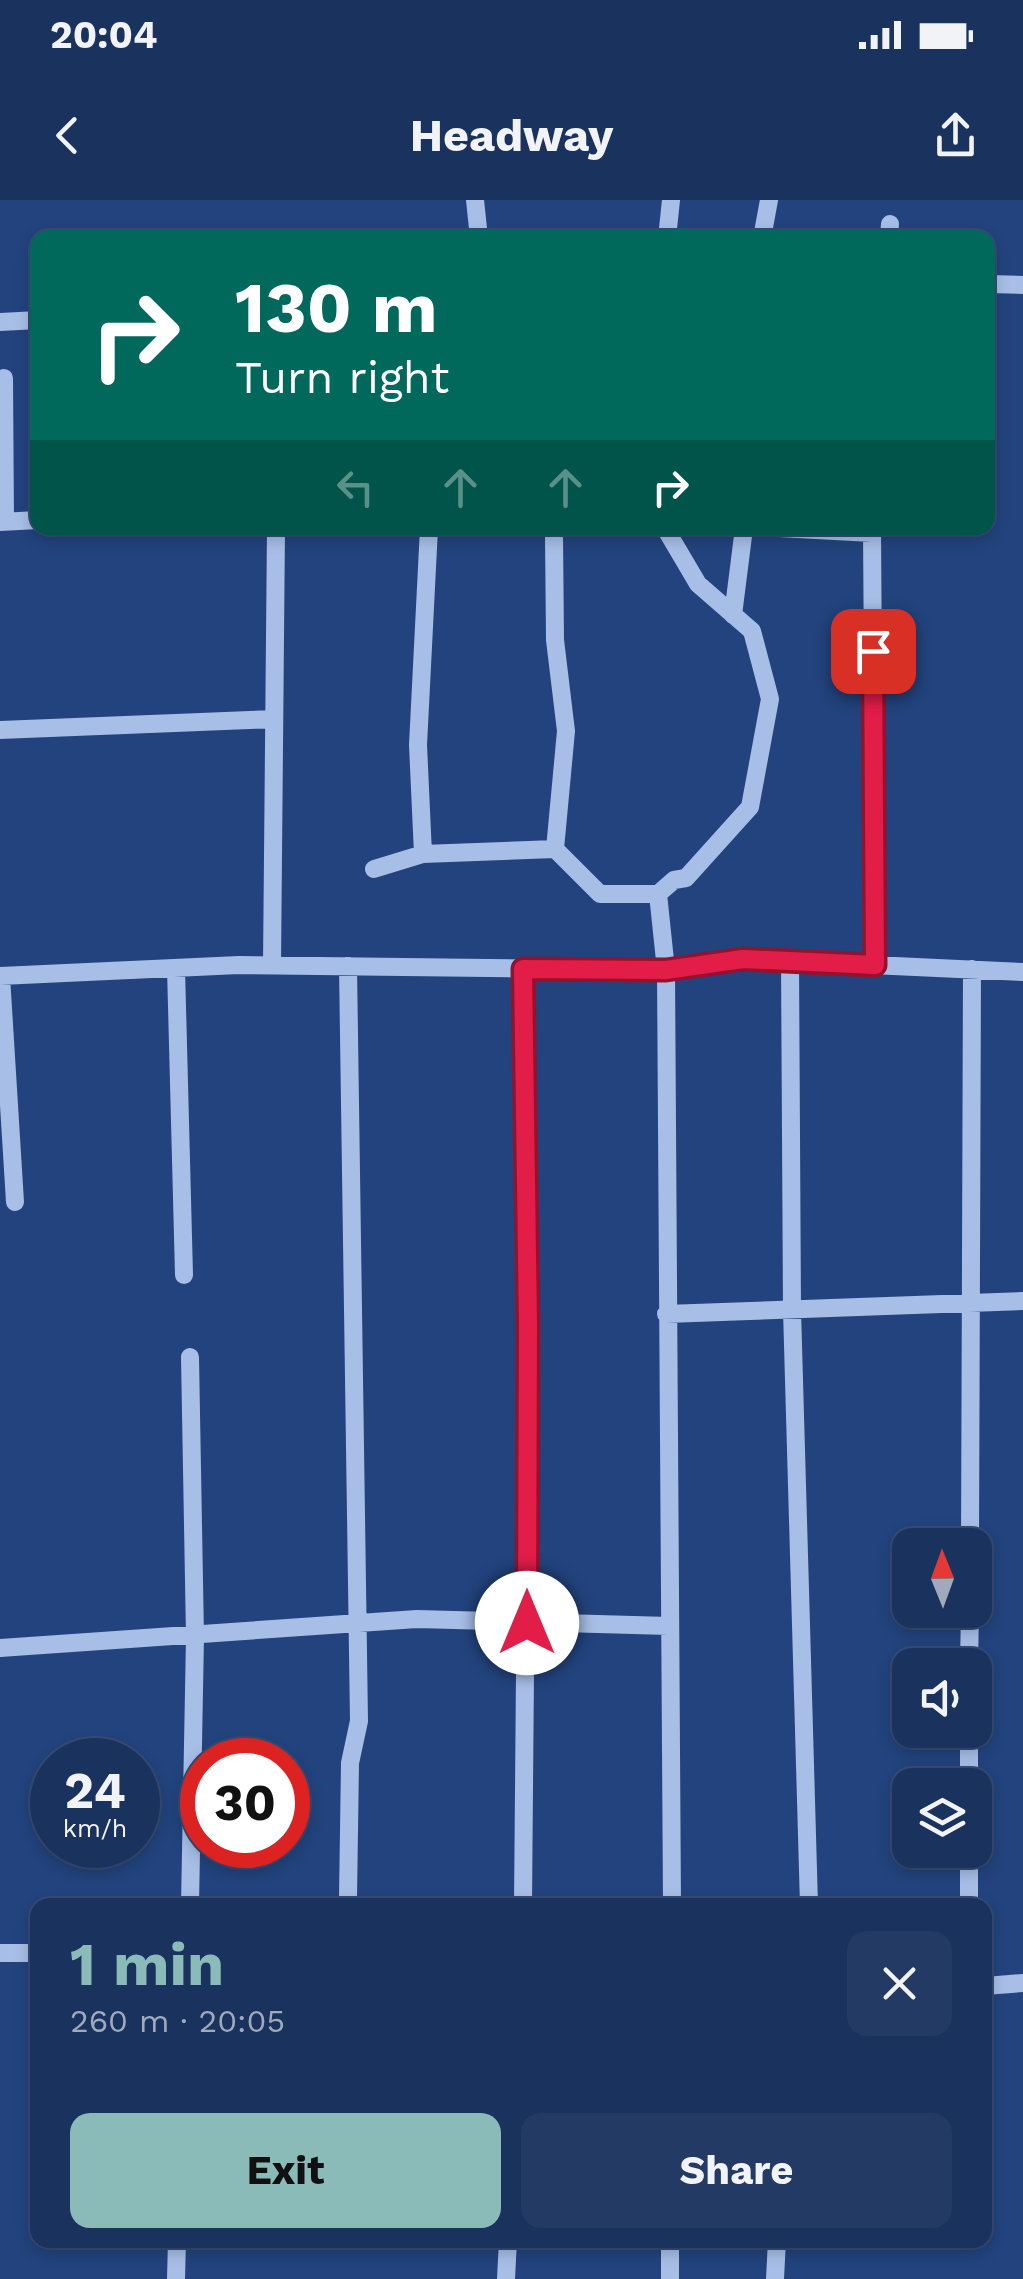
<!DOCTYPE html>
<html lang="en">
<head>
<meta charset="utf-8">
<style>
  :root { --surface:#1a325e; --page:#233a64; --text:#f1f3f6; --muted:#9faabc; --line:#384d73; --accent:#8bbbb9 }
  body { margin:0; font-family:"Work Sans",sans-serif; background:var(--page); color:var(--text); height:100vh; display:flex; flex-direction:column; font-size:38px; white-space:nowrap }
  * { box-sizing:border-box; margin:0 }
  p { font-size:32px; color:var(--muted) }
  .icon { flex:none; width:55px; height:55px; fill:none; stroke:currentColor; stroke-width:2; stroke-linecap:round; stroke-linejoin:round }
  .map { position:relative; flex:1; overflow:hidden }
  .side { position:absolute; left:30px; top:1698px; width:962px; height:350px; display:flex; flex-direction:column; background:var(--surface); border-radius:20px; box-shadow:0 5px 15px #0003,0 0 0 2px var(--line) }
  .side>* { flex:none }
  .banner { position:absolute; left:30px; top:30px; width:965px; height:305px; border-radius:20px; box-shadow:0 5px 15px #0003,0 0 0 2px var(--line); background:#00695c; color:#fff; overflow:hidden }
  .needle { width:65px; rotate:359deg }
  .controls { position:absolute; left:892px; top:1328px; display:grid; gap:20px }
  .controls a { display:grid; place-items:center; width:100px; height:100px; border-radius:20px; background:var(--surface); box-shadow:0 5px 15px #0003,0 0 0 2px var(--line); font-size:50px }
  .speed { position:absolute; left:30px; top:1538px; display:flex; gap:20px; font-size:50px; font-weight:700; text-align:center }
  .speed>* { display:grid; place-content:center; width:130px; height:130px; border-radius:50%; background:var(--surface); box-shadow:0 5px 15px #0003,0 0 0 2px var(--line); line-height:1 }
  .speed small { font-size:25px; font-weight:400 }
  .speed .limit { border:15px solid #d22; background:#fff; color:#111 }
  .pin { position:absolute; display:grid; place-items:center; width:85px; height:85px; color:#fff; margin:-42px; border-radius:20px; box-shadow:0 5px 15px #0006 }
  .me { position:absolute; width:110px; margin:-55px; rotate:0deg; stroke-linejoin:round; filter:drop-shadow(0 0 8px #0008) }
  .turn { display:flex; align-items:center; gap:35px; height:210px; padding:0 40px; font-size:45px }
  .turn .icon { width:130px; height:130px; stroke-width:2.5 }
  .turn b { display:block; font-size:70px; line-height:85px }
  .lanes { display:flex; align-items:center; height:95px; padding:0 40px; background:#0003; justify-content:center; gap:50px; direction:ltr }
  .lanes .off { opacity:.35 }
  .round { display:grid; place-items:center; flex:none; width:105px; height:105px; border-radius:20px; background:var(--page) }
  .head { display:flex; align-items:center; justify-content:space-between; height:170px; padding:0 40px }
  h1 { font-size:60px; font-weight:700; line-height:75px; color:var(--accent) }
  .action { display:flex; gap:20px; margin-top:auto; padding:20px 40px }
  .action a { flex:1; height:115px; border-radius:20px; background:var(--accent); color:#111; font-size:40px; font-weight:700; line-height:115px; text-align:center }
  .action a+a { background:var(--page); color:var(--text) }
  .status { display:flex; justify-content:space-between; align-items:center; height:70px; padding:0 50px; background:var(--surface); direction:ltr }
  .status svg { height:28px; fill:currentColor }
  header { display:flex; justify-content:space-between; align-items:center; height:130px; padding:0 40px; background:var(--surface); font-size:45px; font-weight:700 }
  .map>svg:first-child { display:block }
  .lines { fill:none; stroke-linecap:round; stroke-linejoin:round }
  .minor { stroke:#a7bee6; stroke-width:18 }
  .route-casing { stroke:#92132f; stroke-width:25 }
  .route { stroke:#e11d48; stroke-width:18 }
</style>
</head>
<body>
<div class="status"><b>20:04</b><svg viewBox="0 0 49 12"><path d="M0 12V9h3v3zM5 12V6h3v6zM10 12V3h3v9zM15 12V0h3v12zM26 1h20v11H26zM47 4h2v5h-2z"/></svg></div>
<header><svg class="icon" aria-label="back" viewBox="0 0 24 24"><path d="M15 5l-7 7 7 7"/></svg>Headway<svg class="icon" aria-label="share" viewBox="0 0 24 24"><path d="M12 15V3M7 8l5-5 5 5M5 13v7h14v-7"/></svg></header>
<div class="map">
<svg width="1023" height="2079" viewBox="0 0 1023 2079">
  <rect width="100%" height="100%" fill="#22437d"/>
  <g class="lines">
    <!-- minor -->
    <path class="minor" d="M475,0L479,38
      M667,38L671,0
      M762,38L769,0
      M889,38L890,24
      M988,84L1023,85
      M0,122L38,120
      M4,178L5,321
      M0,322L38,320
      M556,328L554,336L555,440L566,531L555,649L600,694H658
      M665,328L698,384L752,431L770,499L750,607L686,678L674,680L658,694L666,770L672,1705
      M779,328L872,333
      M872,328L875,765
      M733,415L744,328
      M0,530L274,519
      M423,654L418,545L429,328
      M374,669L423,654L555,649
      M790,761L792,1110L809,1705
      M272,765L276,328
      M176,768L184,1075
      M0,776L239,765L666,770L743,759L1023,772
      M1,776L15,1002
      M666,1114L1023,1101
      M970,1345L972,769
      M0,1448L417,1419L669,1426
      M969,1465L970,1410
      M969,1585V1530
      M348,1698L350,1563L359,1521L348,766
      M190,1705L195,1437L190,1157
      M523,1705L528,1125L523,769
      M969,1705V1650
      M0,1753H38
      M985,1786L1023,1783
      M176,2079L177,2040
      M506,2079L508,2040
      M670,2079V2040
      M775,2079L777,2040"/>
  </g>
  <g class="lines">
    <!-- route casing -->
    <g class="route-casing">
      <path id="route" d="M527,1423L528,1125L523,769L666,770L743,759L875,765L873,451"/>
    </g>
    <!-- route -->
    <use href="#route" class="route"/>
  </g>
</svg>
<div class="controls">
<a><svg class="needle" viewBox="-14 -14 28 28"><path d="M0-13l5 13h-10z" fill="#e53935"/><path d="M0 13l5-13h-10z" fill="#9faabc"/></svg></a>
<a><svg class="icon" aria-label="sound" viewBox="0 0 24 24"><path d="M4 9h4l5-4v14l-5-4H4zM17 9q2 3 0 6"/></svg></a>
<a><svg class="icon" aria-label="layers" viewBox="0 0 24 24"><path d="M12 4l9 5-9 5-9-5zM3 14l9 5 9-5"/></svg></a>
</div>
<div class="speed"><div>24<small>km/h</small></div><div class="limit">30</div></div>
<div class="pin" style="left:873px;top:451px;background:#d93025"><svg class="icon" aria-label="arrive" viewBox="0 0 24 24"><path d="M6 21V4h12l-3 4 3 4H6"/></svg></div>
<svg class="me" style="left:527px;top:1423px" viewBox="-20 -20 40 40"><circle r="19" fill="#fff"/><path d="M0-13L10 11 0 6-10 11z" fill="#e11d48"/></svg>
<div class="banner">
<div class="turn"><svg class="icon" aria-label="right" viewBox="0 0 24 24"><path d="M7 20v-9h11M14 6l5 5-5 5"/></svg><div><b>130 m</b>Turn right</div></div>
<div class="lanes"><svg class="icon off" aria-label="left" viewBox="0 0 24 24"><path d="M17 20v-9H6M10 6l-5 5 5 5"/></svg><svg class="icon off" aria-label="ahead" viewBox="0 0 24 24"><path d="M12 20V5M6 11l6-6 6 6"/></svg><svg class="icon off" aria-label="ahead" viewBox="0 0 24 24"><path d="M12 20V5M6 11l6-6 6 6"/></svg><svg class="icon" aria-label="right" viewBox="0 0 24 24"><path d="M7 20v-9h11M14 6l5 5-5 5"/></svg></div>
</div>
<section class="side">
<div class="head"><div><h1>1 min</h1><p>260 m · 20:05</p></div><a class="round"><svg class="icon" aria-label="close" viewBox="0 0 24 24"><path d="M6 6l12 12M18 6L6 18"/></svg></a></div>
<div class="action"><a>Exit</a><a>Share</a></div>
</section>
</div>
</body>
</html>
